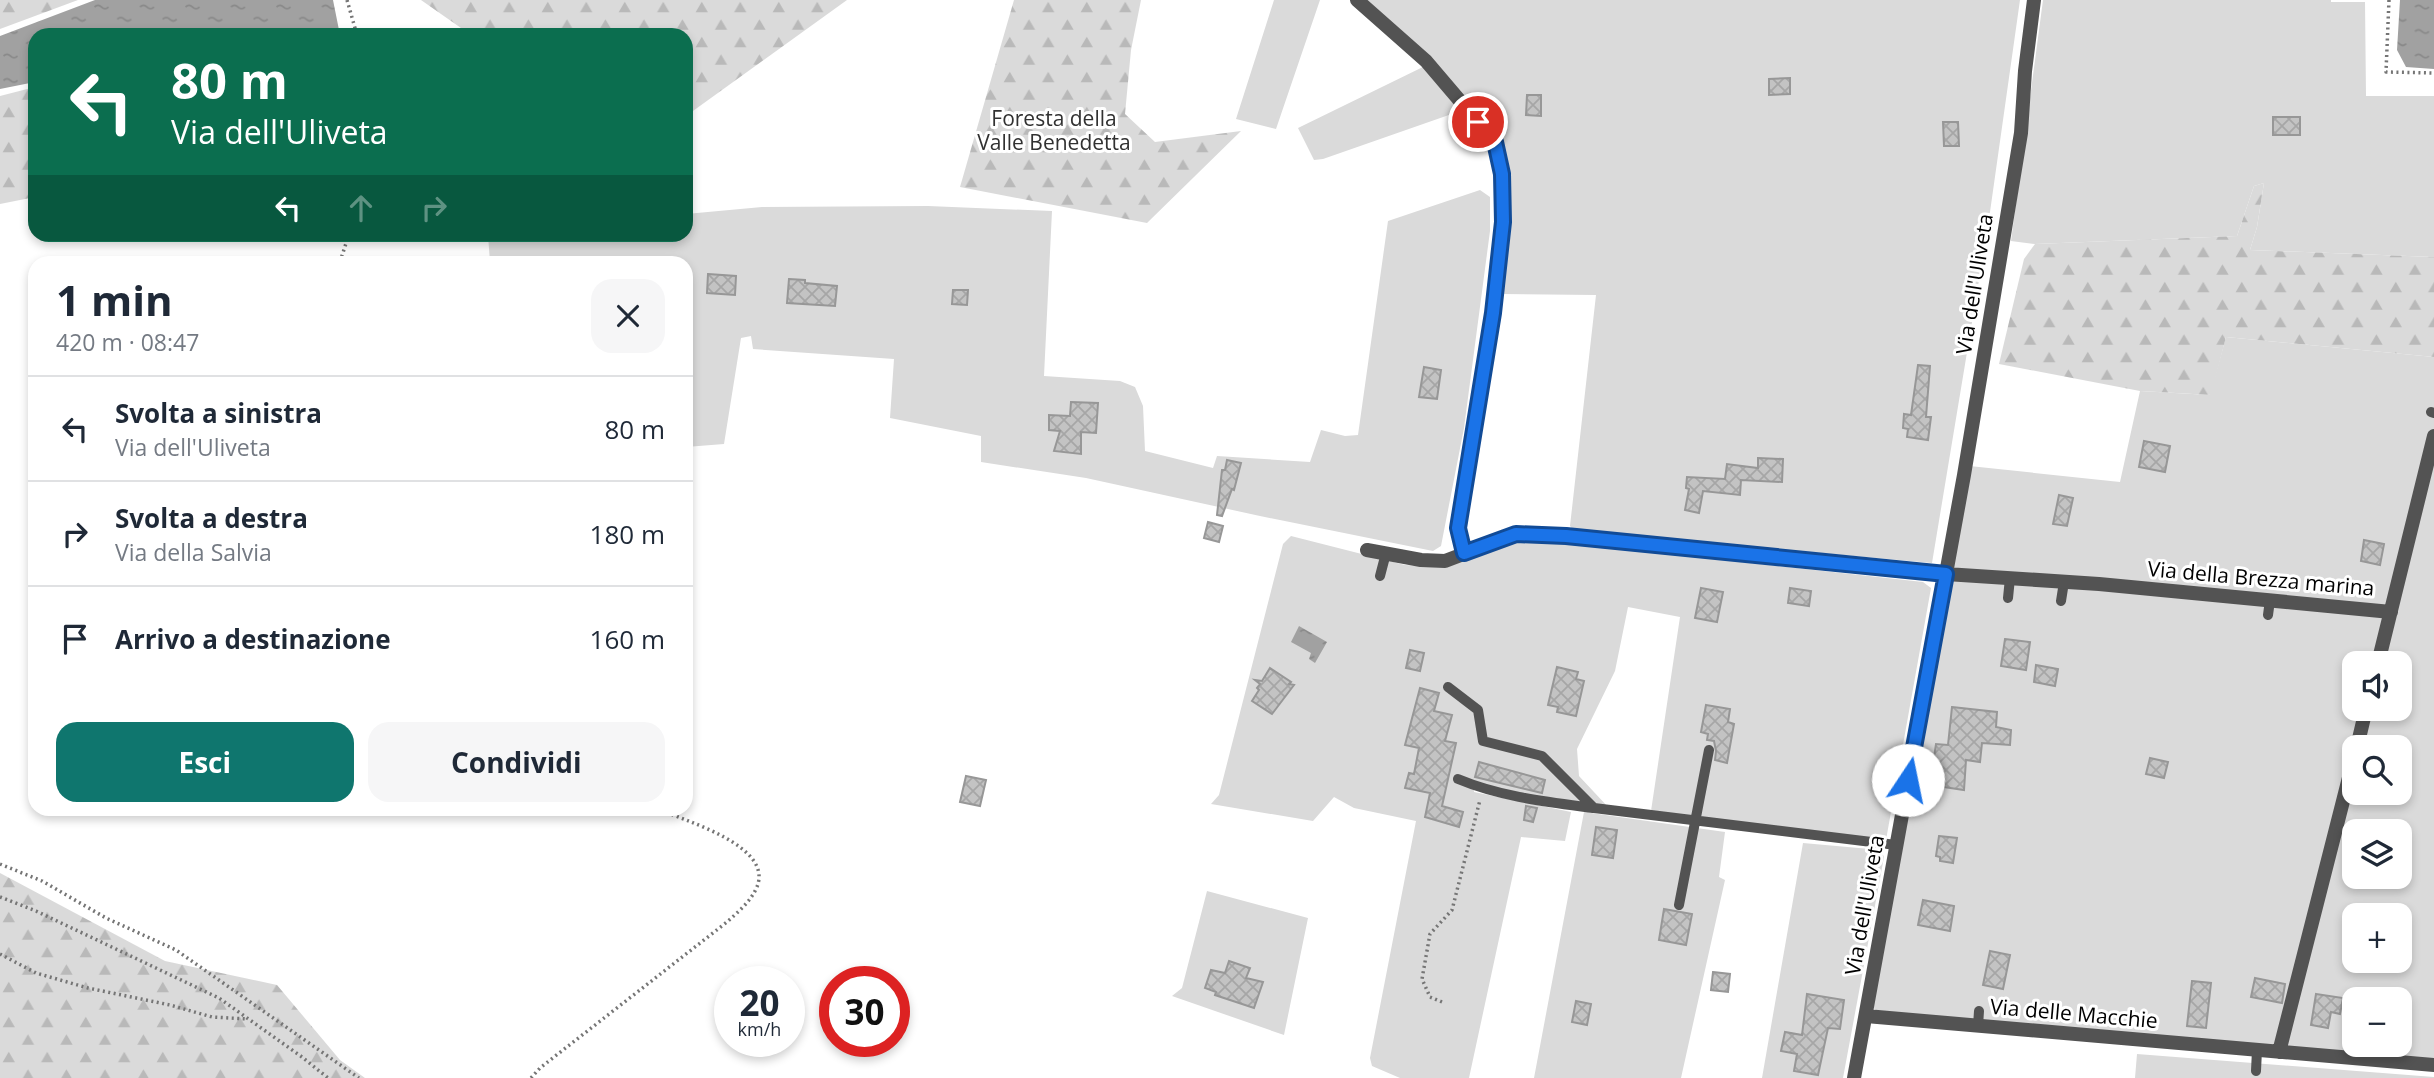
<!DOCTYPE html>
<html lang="it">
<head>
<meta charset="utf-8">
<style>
  :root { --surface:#fff; --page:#f6f6f7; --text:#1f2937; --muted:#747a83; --line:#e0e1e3; --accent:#0f766e }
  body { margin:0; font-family:"Open Sans",sans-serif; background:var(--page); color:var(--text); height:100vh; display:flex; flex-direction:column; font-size:26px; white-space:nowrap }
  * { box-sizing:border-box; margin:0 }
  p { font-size:23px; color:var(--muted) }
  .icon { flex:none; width:38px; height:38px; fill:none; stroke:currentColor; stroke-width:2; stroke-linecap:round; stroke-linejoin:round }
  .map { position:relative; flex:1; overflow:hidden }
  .details { position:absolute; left:28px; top:256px; width:665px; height:560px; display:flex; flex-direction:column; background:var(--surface); border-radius:21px; box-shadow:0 4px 10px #0003 }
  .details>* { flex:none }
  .guide { position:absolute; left:28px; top:28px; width:665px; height:214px; border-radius:21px; box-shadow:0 4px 10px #0003; background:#0b6e4f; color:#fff; overflow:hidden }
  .buttons { position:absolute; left:2342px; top:651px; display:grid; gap:14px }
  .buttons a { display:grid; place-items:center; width:70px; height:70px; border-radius:14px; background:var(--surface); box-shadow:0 4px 10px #0003; font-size:35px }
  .speed { position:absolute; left:714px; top:966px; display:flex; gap:14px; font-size:35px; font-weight:700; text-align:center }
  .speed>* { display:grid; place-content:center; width:91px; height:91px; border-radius:50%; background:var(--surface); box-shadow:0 4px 10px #0003; line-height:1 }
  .speed small { font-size:18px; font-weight:400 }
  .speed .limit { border:10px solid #d22; background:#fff; color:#111 }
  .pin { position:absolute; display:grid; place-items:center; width:60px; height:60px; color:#fff; margin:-30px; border:4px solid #fff; border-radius:50%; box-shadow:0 2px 7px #0007 }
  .me { position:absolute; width:77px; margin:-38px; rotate:11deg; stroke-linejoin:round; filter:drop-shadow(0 0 5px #0008) }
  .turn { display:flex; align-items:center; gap:24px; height:147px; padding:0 28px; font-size:32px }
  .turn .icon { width:91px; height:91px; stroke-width:2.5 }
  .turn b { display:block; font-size:49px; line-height:60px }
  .lanes { display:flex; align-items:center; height:66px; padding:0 28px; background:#0003; justify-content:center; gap:35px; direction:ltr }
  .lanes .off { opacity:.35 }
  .round { display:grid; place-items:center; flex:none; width:74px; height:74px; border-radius:21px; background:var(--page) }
  .overview { display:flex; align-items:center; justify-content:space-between; height:119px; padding:0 28px }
  h1 { font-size:42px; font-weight:700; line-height:52px }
  .action { display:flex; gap:14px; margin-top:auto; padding:14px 28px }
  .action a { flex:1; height:80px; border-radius:21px; background:var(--accent); color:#fff; font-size:28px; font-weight:700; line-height:80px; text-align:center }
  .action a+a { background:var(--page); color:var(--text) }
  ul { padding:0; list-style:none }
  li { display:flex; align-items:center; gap:21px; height:105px; padding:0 28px; border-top:2px solid var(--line) }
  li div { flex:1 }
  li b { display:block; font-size:26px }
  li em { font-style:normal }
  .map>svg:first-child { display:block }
  .green { fill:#dadada; fill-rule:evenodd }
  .forest { fill:url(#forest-firs) }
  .water { fill:url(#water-ripples) }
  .building { fill:url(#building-cross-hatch); stroke:#979797; stroke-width:2 }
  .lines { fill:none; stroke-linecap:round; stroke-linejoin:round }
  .path { stroke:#757575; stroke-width:3.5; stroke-dasharray:2 3.5; stroke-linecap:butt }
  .lane { stroke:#535353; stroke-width:10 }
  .street { stroke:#535353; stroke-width:14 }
  .route-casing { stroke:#114b97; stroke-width:18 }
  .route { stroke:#1a73e8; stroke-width:12 }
  .labels { text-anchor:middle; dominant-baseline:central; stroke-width:6; stroke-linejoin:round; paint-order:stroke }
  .park-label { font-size:21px; fill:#313131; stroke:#fff }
  .street-label { font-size:21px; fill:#000; stroke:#fff }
</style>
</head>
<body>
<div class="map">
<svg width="2434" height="1078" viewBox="0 0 2434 1078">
  <defs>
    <pattern id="forest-firs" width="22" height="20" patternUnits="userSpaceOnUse" patternTransform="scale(1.75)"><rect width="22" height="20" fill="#dadada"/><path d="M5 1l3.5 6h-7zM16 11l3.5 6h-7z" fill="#b9b9b9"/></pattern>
    <pattern id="water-ripples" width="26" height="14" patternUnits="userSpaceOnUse" patternTransform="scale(1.75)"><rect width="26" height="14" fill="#a1a1a1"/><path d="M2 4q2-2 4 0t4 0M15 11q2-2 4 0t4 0" fill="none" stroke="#898989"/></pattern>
    <pattern id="building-cross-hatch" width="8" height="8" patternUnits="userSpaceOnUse" patternTransform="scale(1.75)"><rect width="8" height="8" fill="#c3c3c3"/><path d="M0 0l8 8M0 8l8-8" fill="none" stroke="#a6a6a6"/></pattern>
  </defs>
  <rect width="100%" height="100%" fill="#fff"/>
  <!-- green -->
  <path class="green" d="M1274,0H1320L1276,129L1236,119Z
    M1350,0H2020L1988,226L1932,563L1574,531L1570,526L1596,295L1502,294L1507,199L1502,137L1488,106L1466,109L1323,159L1314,160L1298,128L1427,65Z
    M2043,0H2331V2H2365L2366,96H2434V257L2250,250L2257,227L2264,183L2254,186L2237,236L2035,244L2011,241Z
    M1480,190L1490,197V231L1464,428L1441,546L1433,551L1260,516L1086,478L981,462V436L890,418L894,359L753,349L751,336L741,338L724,444L686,447V262H490L488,235L686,234V214L762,207L928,206L1052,211L1044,376L1120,381L1135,387L1143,406L1145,451L1213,468L1217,456L1310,462L1321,430L1345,436L1358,435L1388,221Z
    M2226,337L2434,357V1059L1879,1012L1869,1005L1960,465L2120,482L2140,391L2210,395ZM2354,663H2399V709H2354ZM2354,747H2399V793H2354ZM2354,831H2399V877H2354ZM2354,915H2399V961H2354ZM2354,999H2399V1045H2354Z
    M1291,536L1405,565L1433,567L1490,552L1515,539L1543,540L1923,582L1931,588L1886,840L1651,811L1680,617L1628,607L1615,671L1577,749L1579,776L1608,807L1474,786V792L1571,812L1565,841L1521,837L1469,1078H1400L1372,1066L1370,1058L1416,821L1354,808L1334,797L1313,821L1211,804L1219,795L1283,544Z
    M1584,812L1725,832L1719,877L1725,880L1681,1078H1534Z
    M1803,843L1881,850L1884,857L1843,1078H1762Z
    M1207,891L1308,918L1284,1035L1172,996L1182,988Z
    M2137,1054L2434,1077V1078H2135Z"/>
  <!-- forest -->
  <path class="forest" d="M0,0H78L0,29Z
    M421,0H847L686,116V35H471Z
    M1014,0H1141L1131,50L1125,114L1155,142L1241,131L1147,223L960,187Z
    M35,87V197L0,204V96Z
    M2264,183L2257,227L2250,250L2434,257V357L2226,337L2211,395L2140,391L1999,364L2024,259L2035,244L2237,236L2254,186Z
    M0,873L165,961L277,985L340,1060L365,1078H0Z"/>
  <!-- water -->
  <path class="water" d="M95,0H333L340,35H35V82L0,89V36Z
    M2400,0H2434V69L2406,67L2397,50Z
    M1299,626L1327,642L1315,663L1309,659L1311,653L1291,642Z"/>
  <!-- building -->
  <path class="building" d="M1790,78V94L1769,95V79Z
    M1527,95H1541V116L1526,115Z
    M2273,117H2300V135H2273Z
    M1943,122H1958L1959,146H1944Z
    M708,274L736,276L735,295L707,293Z
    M789,279L805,280V283L837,286L835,306L787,303Z
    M953,290H968L967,305L952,304Z
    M1918,365L1930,366L1926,417H1931L1928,440L1907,437L1908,429L1903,428L1904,414L1911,415Z
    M1424,367L1441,370L1437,399L1419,397Z
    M1071,402L1098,403L1096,433L1081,432V454L1054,451L1060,431L1049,430V415L1070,416Z
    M2144,441L2170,446L2165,472L2139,467Z
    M1758,458L1783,459L1782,482L1741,480L1740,495L1703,491L1699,513L1685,510L1689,489L1686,488L1687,477L1725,479L1727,464L1758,468Z
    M1227,460L1241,463L1234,490L1232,489L1222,516L1217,515L1222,470H1225Z
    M2059,495L2073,498L2067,526L2053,524Z
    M1208,522L1223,526L1219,542L1204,538Z
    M2364,540L2384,544L2380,565L2361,561Z
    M1701,588L1723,592L1717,622L1695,618Z
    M1790,588L1811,591L1809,606L1788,603Z
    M2005,639L2030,642L2026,670L2001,666Z
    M1410,650L1424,653L1420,671L1406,668Z
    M2036,665L2058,669L2055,686L2034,682Z
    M1557,667L1578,672L1576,679L1584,681L1576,716L1557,712L1558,707L1548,705Z
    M1270,668L1291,682L1289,684L1294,685L1272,714L1252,701L1259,690L1257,688L1260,684L1255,680L1262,681Z
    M1420,688L1439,693L1434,711L1452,715L1445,741L1456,743L1442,806L1463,812L1459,827L1425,817L1430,793L1405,788L1409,773L1414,774L1419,748L1405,745Z
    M1706,705L1730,709L1728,722L1734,724L1727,763L1715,760L1716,751L1714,741L1707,740L1708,734L1701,732Z
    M1952,707L1997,712L1996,727L2011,730L2010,745L1982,743L1980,762L1966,760L1964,790L1930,785L1936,744L1948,745Z
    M2150,758L2168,762L2164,778L2146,774Z
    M1479,762L1545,780L1542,793L1475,777Z
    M966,776L986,780L980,806L960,802Z
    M1526,806L1537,808L1533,822L1524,820Z
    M1596,827L1617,830L1613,858L1592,855Z
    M1939,836L1957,838L1953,863L1940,861V857L1936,856Z
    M1923,900L1954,906L1950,931L1918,925Z
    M1664,909L1692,914L1686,945L1659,940Z
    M1990,951L2010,955L2003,989L1983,985Z
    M1229,961L1250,968L1246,978L1263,982L1254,1008L1215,995L1216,992L1205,988L1211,970L1225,973Z
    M1713,972L1730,974L1728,992L1711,990Z
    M2255,978L2285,984L2282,1003L2251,997Z
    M2192,981L2211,983L2206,1028L2187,1026Z
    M1807,994L1844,1000L1840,1029L1828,1028L1818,1075L1794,1071L1797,1054L1781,1051L1785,1032L1802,1035Z
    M2316,994L2343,998L2340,1014L2331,1012L2328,1028L2311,1025Z
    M1576,1001L1591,1004L1587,1025L1572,1022Z"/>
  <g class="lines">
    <!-- path -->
    <path class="path" d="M347,0L357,35
      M2389,0L2386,72L2434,73
      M340,262L349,234
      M0,864L42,881L106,918L176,950L359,1078
      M0,897L36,911L219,998L302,1057L328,1078
      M0,954L36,973L88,988L170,1005L212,1017L247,1019
      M1442,1002L1430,997L1422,979L1430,934L1452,910L1480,800
      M531,1078L540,1068L727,922C738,912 750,902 756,889C777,846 684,821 656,808"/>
    <!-- lane -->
    <path class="lane" d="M2431,412L2434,413
      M1380,576L1386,553
      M2008,598L2010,578
      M2061,601L2064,582
      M2268,615L2270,600
      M1448,687L1478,710L1483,741L1542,756L1594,808L1896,845
      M1458,779C1501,797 1548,802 1593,808
      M1679,905L1709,750
      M1978,1026L1979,1011
      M2256,1071L2257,1050"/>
    <!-- street -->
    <path class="street" d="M1357,0L1426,61L1495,142L1502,174L1503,222L1493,313L1458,528L1464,553
      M1367,550L1421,560L1445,561L1516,534L1566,536L1946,574L2099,584L2391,612
      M2378,663L2434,436
      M2357,747L2366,709
      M1866,1016L2434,1065
      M2279,1052L2354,758
      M1854,1078L1964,475L2021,133L2025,71L2034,0"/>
  </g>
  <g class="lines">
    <!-- route casing -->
    <g class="route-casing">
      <path id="route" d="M1478,122L1495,142L1502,174L1503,222L1493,313L1458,528L1464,553L1516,534L1566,536L1946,574L1908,780"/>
    </g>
    <!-- route -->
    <use href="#route" class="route"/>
  </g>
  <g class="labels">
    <!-- park labels -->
    <g class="park-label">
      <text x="1054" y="118">Foresta della<tspan x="1054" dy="24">Valle Benedetta</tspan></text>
    </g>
    <!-- street labels -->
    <g class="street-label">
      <text transform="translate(1974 284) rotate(-81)">Via dell'Uliveta</text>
      <text transform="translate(2261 578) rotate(5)">Via della Brezza marina</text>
      <text transform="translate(1864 905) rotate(-80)">Via dell'Uliveta</text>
      <text transform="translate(2074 1013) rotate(5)">Via delle Macchie</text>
    </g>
  </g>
</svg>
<div class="buttons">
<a><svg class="icon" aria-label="sound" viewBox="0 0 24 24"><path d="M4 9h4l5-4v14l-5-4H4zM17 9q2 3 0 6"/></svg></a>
<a><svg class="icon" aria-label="search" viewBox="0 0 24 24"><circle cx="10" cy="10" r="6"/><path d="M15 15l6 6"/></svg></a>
<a><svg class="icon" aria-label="layers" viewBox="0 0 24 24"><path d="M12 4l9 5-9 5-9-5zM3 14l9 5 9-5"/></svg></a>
<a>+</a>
<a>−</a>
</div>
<div class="speed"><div>20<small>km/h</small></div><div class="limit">30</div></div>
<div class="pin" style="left:1478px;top:122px;background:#d93025"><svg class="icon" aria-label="arrive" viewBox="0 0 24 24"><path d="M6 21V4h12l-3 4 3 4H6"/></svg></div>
<svg class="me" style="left:1908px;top:780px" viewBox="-20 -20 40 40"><circle r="19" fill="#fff"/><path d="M0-13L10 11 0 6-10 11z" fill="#1a73e8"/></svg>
<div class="guide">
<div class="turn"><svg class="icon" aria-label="left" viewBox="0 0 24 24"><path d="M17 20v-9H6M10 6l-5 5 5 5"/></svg><div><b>80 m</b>Via dell'Uliveta</div></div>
<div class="lanes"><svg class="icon" aria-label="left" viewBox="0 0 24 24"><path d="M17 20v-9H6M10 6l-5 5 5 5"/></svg><svg class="icon off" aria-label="ahead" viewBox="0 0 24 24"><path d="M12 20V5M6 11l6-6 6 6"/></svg><svg class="icon off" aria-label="right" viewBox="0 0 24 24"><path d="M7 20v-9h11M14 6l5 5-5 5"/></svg></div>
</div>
<section class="details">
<div class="overview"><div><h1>1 min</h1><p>420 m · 08:47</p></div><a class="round"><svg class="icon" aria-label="close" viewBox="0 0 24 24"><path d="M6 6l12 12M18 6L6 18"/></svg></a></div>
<ul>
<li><svg class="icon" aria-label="left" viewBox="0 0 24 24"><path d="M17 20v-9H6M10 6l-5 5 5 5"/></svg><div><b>Svolta a sinistra</b><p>Via dell'Uliveta</p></div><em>80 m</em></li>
<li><svg class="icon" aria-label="right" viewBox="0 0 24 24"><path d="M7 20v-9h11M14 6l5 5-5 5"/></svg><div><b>Svolta a destra</b><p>Via della Salvia</p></div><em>180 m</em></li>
<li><svg class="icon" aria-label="arrive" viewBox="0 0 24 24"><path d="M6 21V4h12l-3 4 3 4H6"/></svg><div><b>Arrivo a destinazione</b></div><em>160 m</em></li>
</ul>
<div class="action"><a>Esci</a><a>Condividi</a></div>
</section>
</div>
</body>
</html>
